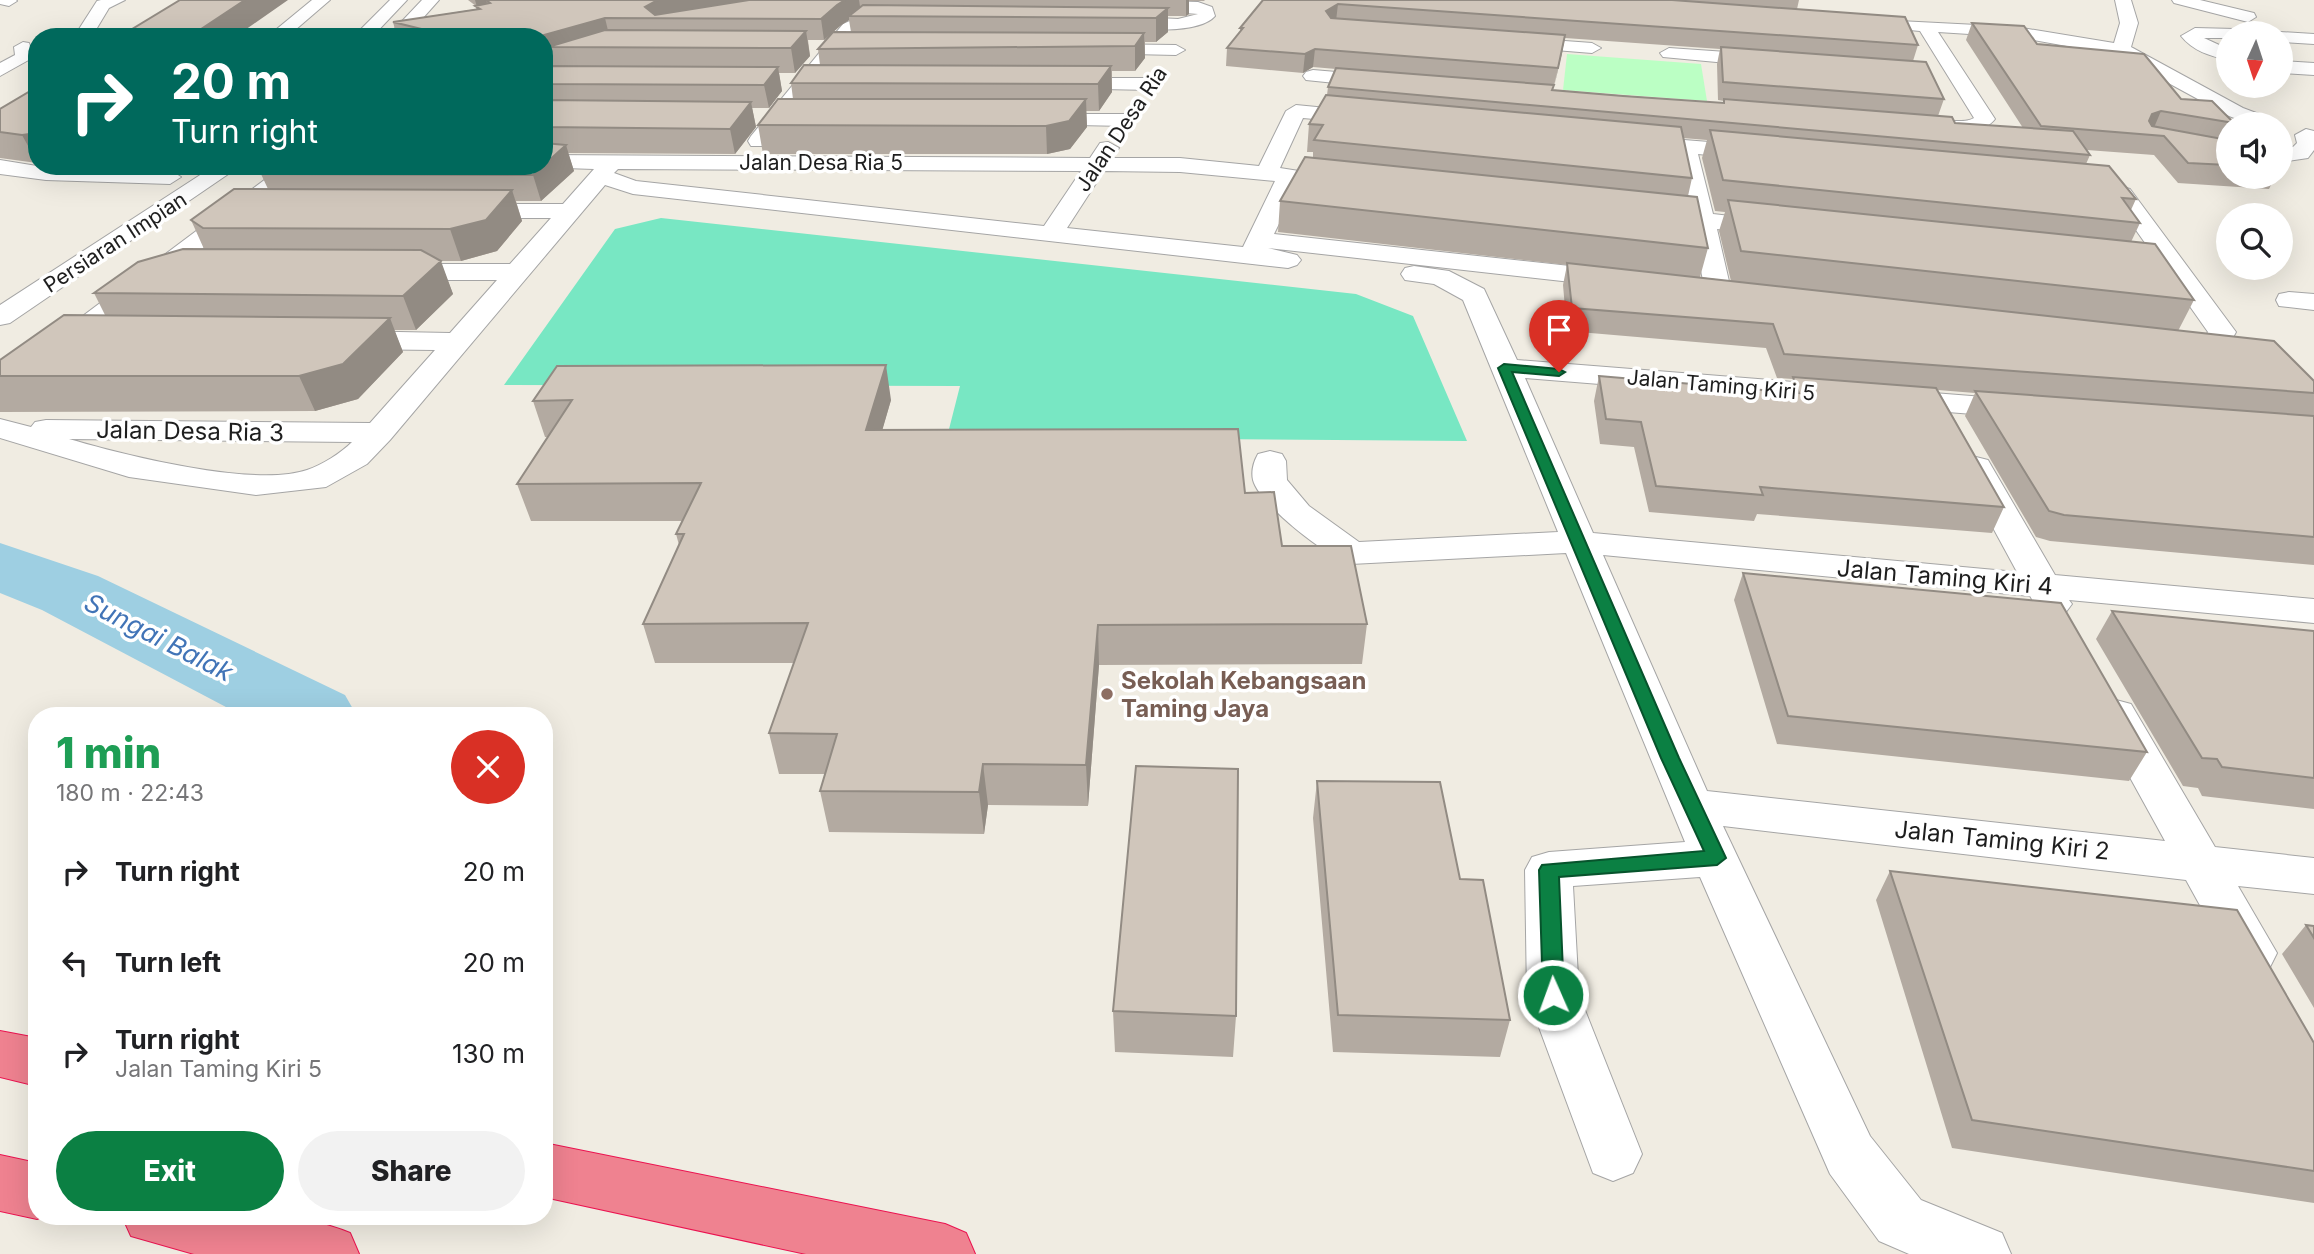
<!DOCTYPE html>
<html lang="en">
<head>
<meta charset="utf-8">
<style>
  :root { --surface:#fff; --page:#f2f2f2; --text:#202124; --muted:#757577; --accent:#0b8043 }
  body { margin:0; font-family:Inter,sans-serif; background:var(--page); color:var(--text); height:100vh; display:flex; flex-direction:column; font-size:26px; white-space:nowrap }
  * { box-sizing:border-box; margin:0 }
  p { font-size:23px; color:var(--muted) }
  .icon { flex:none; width:38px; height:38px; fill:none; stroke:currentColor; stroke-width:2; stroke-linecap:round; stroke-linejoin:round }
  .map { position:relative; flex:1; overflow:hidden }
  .details { position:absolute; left:28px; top:707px; width:525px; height:518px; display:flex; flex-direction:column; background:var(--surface); border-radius:28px; box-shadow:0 7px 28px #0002 }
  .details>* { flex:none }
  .top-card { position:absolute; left:28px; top:28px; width:525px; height:147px; border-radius:28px; box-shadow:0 7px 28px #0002; background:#00695c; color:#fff; overflow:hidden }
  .needle { width:46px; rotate:183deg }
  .buttons { position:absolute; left:2216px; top:21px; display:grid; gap:14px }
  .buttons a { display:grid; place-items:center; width:77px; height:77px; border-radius:50%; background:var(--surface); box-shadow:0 7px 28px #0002; font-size:35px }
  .pin { position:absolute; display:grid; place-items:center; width:60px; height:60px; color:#fff; margin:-72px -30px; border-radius:50% 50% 50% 0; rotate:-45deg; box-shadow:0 0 7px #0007 }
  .pin .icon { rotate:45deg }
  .me { position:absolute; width:77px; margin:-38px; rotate:358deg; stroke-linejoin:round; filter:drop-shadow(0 0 5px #0008) }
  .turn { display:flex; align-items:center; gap:24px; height:147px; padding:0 28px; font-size:32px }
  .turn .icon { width:91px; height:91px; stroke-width:2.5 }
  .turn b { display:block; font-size:49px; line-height:60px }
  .round { display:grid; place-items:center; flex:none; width:74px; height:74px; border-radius:37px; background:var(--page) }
  .overview { display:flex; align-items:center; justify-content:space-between; height:119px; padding:0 28px }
  h1 { font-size:42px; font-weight:800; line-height:52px; color:#1e9e55 }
  .action { display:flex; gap:14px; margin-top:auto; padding:14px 28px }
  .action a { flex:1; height:80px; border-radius:42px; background:var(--accent); color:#fff; font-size:28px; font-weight:800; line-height:80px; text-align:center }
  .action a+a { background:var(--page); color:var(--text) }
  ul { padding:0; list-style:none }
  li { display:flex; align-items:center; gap:21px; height:91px; padding:0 28px }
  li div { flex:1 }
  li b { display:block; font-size:26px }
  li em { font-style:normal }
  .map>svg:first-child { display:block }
  .park { fill:#bbffc4 }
  .pitch { fill:#78e7c3 }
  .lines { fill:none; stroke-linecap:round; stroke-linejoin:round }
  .river { fill:#9ecfe2; fill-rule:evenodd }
  .minor-casing { stroke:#a5a5a5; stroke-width:2 }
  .highway-casing { stroke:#eb1350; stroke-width:2 }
  .minor { fill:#fff; fill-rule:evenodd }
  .highway { fill:#ef8290; fill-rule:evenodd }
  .wall { fill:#b3aaa1; fill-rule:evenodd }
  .shaded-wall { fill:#928b83 }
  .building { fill:#d0c6bb; stroke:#928b83; stroke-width:2 }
  .route { fill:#0b8043; stroke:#07532c; stroke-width:2 }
  .education-dot { fill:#8d6e63; stroke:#fff; stroke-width:2.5 }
  .labels { text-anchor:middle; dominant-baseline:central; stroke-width:7; stroke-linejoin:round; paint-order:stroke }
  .far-street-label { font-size:21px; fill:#1e1e1e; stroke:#fff }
  .street-label { font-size:24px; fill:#1e1e1e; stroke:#fff }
  .education-label { font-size:24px; font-weight:bold; fill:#785e54; stroke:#fff; text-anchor:start }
  .water-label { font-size:26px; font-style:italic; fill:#4174b7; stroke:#fff }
</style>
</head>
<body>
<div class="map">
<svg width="2314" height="1254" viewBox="0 0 2314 1254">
  <rect width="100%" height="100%" fill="#f0ece2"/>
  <!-- park -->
  <path class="park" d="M1567,54L1701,64L1707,101L1563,90Z"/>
  <!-- pitch -->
  <path class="pitch" d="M661,218L1356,294L1413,316L1467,441L947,437L960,386L504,385L615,229Z"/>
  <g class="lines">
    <!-- river -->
    <path class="river" d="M0,543L98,576L345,695L357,716H243L42,610L0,593Z"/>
    <!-- minor casing -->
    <g class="minor-casing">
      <path id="minor" d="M0,0H16L17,1L9,6L0,4Z
        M101,0H125L109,8L94,33H82L79,29L97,1Z
        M312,0H330L287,37H267Z
        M390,0H407L372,37H353Z
        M422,0H439L406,37H387Z
        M1132,0L1198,2L1212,7L1215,16C1199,35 1133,30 1110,25L1107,21L1116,16L1178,19L1198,14L1136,9L1128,4Z
        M2115,0H2131L2138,23L2131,47L2243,108L2275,120L2278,124H2250L2229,116L2117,55L2016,37L1938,32L1995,119C1984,135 1931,143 1919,126C1930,112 1958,127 1974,118L1920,31L1899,29L1896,25L1899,21L2016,27L2114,43L2120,23Z
        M2172,0H2200L2254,13L2256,17L2248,22L2174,3Z
        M902,14L908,15L910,19L908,23L865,26L855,32L767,146H751L748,141L751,136L843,24L861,16Z
        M2195,28L2235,29L2238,33H2228V38H2204L2228,49V60C2210,56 2193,51 2181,36Z
        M2280,32L2314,34V44L2280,42V33H2274Z
        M1510,37L1592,43L1601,48L1592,53L1504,46L1501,42L1504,38Z
        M23,42L29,43L34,57L0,76V63L15,55L14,47Z
        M603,43L609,44L612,48L609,52L544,73V61Z
        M1094,44L1176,45L1185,50L1176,55L1088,53L1085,49L1088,45Z
        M1669,48L1770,55L1779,61L1770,67L1663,57L1660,53Z
        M2280,61L2314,63V75L2280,73Z
        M1313,70L1384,76L1394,82L1384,88L1306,80L1303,76L1306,72Z
        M1059,78H1151L1161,84L1151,90L1052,88L1049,84L1052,80Z
        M1296,105L1368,112L1378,118L1368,124L1303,118L1280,168L1299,171L1302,176L1274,234L1616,271L1625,273L1629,279L1625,285L1616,287L1268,248L1297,255L1301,260L1297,265L1288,268L633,194L605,185L390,440L367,464L326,487L256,495L129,477L0,438V419L31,427L35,422L46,420L370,423L435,350L347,349L337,346L333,340L337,334L347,331L450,333L497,280H393L384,278L380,272L384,266L393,264H510L551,218H467L459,216L455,211L459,206L467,204H563L594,169L536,167L544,166V155L1090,158L1100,143L1108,142L1119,148L1112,158H1180L1259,166L1286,111ZM618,169L1081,171L1044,226L636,181L614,173ZM1104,171L1180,172L1275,181L1243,247L1067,228ZM69,439L352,442C341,453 322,465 307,470C254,488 124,455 69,439Z
        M1034,114H1126L1136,120L1126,126L1027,124L1024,120Z
        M2306,129L2314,131V150L2308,158L2280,162V148L2293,147L2297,143L2295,135Z
        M1634,136L1759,146L1770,153L1759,160L1698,154L1713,214L1774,221L1783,223L1786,228L1783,233L1774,235L1717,229L1731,290L1727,296H1709L1705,290L1692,227L1642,220L1638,215L1642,210L1689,212L1676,152L1626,147L1623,142L1626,137Z
        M0,160L37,166L170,170L181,177L170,184L46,180L0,174Z
        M214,166H240L10,323L0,325V305Z
        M283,166H308L11,398L0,401V378Z
        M2087,177L2130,189L2236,332L2225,352L2215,355L2167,351L2163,345L2167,339L2205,337L2208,332L2114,199L2079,189L2076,184L2079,179Z
        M1414,266L1449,271L1484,289L1517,360L2022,400L2033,402L2037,409L2033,416L2022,418L1525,378L1593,533L2017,572L1960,467L1964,460L1976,457L1988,460L1992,467L2055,575L2314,599V623L2069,600L2072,604L2066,612L2053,616L2040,612L2030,596L1603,555L1707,791L2165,841L2095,714L2101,704L2116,700L2131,704L2215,847L2314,858V894L2238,886L2277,953L2270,967L2252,973L2234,967L2186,880L1723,826L1870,1136L1921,1200L2002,1233L2011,1254H1909L1879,1241L1830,1174L1700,877L1573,886L1579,995L1642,1154L1633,1173L1613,1181L1593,1173L1527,995L1525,870L1532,857L1549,852L1685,842L1566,553L1351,564C1328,558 1259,504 1253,480C1251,471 1254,461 1258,454L1270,451L1282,454L1286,461L1287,480L1309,506L1359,542L1558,532L1463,300L1434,284L1405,280L1401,274L1405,268Z
        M2289,292L2314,294V310L2279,306L2276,300L2279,294Z"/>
    </g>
    <!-- highway casing -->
    <g class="highway-casing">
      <path id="highway" d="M0,1031L37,1038V1086L0,1077Z
        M544,1143L945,1224L966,1233L975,1254H806L544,1197Z
        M0,1155L37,1163V1216H44L37,1219L0,1211Z
        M122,1216C195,1216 283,1205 350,1233L359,1254H194L131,1236Z"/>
    </g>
    <!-- minor -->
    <use href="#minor" class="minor"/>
    <!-- highway -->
    <use href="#highway" class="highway"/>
  </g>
  <!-- wall -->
  <path class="wall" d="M468,0H1205L1204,1H1189V14L1186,16H1168V32L1156,42H1145V58L1135,71H1112V92L1099,111H1086L1087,127L1070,149L1047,154H763L758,125L793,99L791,83L820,65L818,49L830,34L824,40H808L810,56L795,73H779L782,91L769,108H752L756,127L735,154L568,153L574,171L541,201H516L522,221L497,251L461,261H440L453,294L416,330H394L403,352L358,399L315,411L0,412V360L105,315L94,293L204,249L191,220L268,189L261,174L544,166V66H553L550,56L544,58V37H397L393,22L476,9V6ZM849,20L851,32H833L840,26Z
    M1263,0H1799L1797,9L1918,45L1913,61L1944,99L1938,116L1955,123L2023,128L1966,40L1972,23L2037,44L2181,99L2234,123L2228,124V136L2226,140H2228V177H2275L2269,189L2178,183L2154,155L2087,150L2090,155L2086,164L2136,199L2131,210L2140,223L2131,242L2194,300L2178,331L2314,381V565L2050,541L2036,537L1965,416L1975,393L1938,390L2004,507L1992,533L1757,514L1754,521L1649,512L1634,447L1600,444L1594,401L1599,376L1788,392L1793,379L1777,378L1766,348L1567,331L1563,285L1567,265L1278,232L1280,201L1313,158V152H1307L1309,124L1327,95L1328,87L1336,69L1313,67L1303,73L1226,66L1227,48L1240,32V28ZM1565,38L1720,49L1717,64L1718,100L1724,101L1723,103L1553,90ZM1683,138L1707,140L1702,158L1715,211L1725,212L1719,231L1731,281L1700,277L1708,248L1688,196L1692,178Z
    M37,87V163L0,158V109Z
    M891,400L882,430L1245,493L1282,546L1367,624L1362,664L1099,665L1088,806L988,805L984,834L829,832L820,791L825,774H779L769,733L794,663H655L643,624L679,545L676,534L682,521H531L517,484L548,437H545L533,401Z
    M1743,573L2147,752L2129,781L1777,744L1734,600Z
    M2112,611L2314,631V809L2202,796L2198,788L2183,786L2096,639Z
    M1317,781L1460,879L1510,1020L1500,1057L1333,1052L1313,818Z
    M1890,871L2314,1043V1203L1952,1148L1876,900Z
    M2306,925L2314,926V1008L2282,954Z
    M1113,1011L1236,1016L1233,1057L1115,1052Z"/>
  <!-- shaded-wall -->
  <path class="shaded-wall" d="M245,0H288L235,37H189Z
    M475,0H486L488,6L477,7Z
    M659,0H787L647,18L645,7L656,1Z
    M845,0H859L861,13L849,16V20L840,26L824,40L821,19L837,5Z
    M1186,0H1189V14L1186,16Z
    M1338,4L1336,21L1324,28L1326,11Z
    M1168,8V32L1156,42V18Z
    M605,18L610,39L548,47L550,56L544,58V37H537Z
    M806,31L810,56L795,73L791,48Z
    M1144,33L1145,58L1135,71V46Z
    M1565,35L1562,53L1554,87L1558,68Z
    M1315,49L1313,67L1303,73L1305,54Z
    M1111,66L1112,92L1099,111L1098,84Z
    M778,67L782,91L769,108L764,85Z
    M1086,99L1087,127L1070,149L1047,154L1046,126Z
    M751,102L756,127L735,154L730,129Z
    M2161,111L2153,130L2143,133L2152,114Z
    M37,133V162L22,135Z
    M566,145L574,171L541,201L533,175L544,166V165Z
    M512,190L522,221L497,251L461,261L450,229Z
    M441,261L453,294L416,330L403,296Z
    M390,318L403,352L358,399L315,411L299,376Z
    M886,365L891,400L872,466L866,430Z
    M1098,625L1099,665L1088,806L1086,765Z
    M983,764L988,805L984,834L979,792Z"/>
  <!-- building -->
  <path class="building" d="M180,0H245L189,37H119Z
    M486,0H659L656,1L645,7L655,15L749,0H845L837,5L821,19L605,18L537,37H454L393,22L480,9L475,6L490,3Z
    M1263,0H1672L1905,17L1918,45L1338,4L1326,11L1331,18L1565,35L1558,68L1315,49L1305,54L1227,48L1243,28H1240Z
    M863,5L1168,8L1156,18L849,16Z
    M1972,23L2024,26L2037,44L2144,54L2181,99L2212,101L2234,123L2161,111L2152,114L2149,121L2152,126L2228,140V165L2188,163L2164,136L2041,126Z
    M605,30L806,31L791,48L548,47Z
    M833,32L1144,33L1135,46L818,49Z
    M1721,47L1926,62L1944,99L1723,82Z
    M804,65L1111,66L1098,84L791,83Z
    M544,66L778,67L764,85L544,84Z
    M1336,68L1554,85L1552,90L1623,96L1724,103V99L1952,117L1955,123L2073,131L2090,155L1328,87Z
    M37,87V133L22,135L0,132V109Z
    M1326,95L1681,127L1692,178L1314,140L1323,125L1309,124Z
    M778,99H1086L1069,121L1046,126L758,125Z
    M544,100L751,102L730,129L544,127Z
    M1710,130L2109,166L2136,199L2122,198L2140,223L1723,180Z
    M544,143L566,145L544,165Z
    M1305,157L1697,197L1708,248L1280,201Z
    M272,166H543L533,175L261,174Z
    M234,189L512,190L486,220L450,229L203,228L191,220Z
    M1728,200L2155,244L2194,300L1741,251Z
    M183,249L421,250L441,261L403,296L94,293L138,262Z
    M1567,263L2274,341L2314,381V393L1784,354L1773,324L1572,308Z
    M64,315L390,318L343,364L299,376H0V360Z
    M886,365L866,430L1238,429L1245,493L1274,492L1282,546H1351L1367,624L1098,625L1086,765L983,764L979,792L820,791L837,734L769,733L808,623L643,624L684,534H676L701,483L517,484L572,400L533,401L557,366Z
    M1599,376L1799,393L1793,377L1936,388L2004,507L1760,487L1763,495L1656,486L1641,422L1606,419Z
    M1975,391L2314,416V537L2064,515L2049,511Z
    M1743,573L2061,603L2147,752L1788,716Z
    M2112,611L2314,631V778L2222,767L2217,759L2202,758Z
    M1136,766L1238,769L1236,1016L1113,1011Z
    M1317,781L1440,782L1460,879L1483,880L1510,1020L1338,1015Z
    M1890,871L2237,910L2314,1043V1171L1972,1120Z
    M2306,925L2314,926V938Z"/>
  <!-- route -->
  <path class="route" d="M1504,364L1559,369L1565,372L1559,376L1512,372L1679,758L1726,858L1717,865L1559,877L1564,995L1561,1001L1553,1004L1546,1001L1543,995L1539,870L1542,865L1704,851L1661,758L1498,368Z"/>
  <!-- markers -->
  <circle class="education-dot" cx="1107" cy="694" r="7"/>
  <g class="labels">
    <!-- far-street labels -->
    <g class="far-street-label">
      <text transform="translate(1121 129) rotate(-56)">Jalan Desa Ria</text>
      <text x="821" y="162">Jalan Desa Ria 5</text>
      <text transform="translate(115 242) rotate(-33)">Persiaran Impian</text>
      <text transform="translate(1721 385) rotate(5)">Jalan Taming Kiri 5</text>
    </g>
    <!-- street labels -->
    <g class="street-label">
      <text transform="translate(190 431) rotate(1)">Jalan Desa Ria 3</text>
      <text transform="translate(1945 577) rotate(5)">Jalan Taming Kiri 4</text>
      <text transform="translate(2002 840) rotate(6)">Jalan Taming Kiri 2</text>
    </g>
    <!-- education labels -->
    <g class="education-label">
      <text x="1121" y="680">Sekolah Kebangsaan<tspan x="1121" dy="28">Taming Jaya</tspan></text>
    </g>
    <!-- water labels -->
    <g class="water-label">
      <text transform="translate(159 637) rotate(27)">Sungai Balak</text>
    </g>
  </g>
</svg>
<div class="buttons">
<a><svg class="needle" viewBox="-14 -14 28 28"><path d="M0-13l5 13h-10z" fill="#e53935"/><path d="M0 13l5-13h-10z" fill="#757577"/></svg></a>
<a><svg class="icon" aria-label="sound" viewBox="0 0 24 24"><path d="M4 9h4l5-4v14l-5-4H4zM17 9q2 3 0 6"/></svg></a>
<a><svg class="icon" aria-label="search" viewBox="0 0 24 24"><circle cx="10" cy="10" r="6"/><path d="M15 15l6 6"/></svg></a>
</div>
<div class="pin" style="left:1559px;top:372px;background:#d93025"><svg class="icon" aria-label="arrive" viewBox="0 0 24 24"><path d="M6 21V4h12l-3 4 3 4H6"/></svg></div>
<svg class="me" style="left:1553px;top:995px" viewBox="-20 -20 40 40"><circle r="17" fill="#0b8043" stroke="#fff" stroke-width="3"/><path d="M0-11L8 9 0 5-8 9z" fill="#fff"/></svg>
<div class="top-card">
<div class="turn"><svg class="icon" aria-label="right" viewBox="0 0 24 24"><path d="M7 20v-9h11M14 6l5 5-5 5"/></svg><div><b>20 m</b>Turn right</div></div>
</div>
<section class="details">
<div class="overview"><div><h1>1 min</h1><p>180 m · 22:43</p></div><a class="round" style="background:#d93025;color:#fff"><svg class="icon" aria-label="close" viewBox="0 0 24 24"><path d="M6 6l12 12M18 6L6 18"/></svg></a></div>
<ul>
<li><svg class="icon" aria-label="right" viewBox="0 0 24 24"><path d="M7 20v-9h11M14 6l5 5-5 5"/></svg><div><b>Turn right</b></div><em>20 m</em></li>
<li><svg class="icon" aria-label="left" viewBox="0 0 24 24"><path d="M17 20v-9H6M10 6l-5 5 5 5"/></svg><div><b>Turn left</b></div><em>20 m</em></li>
<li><svg class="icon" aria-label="right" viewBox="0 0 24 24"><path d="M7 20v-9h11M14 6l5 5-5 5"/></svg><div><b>Turn right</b><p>Jalan Taming Kiri 5</p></div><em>130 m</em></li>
</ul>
<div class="action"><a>Exit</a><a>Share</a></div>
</section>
</div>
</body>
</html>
